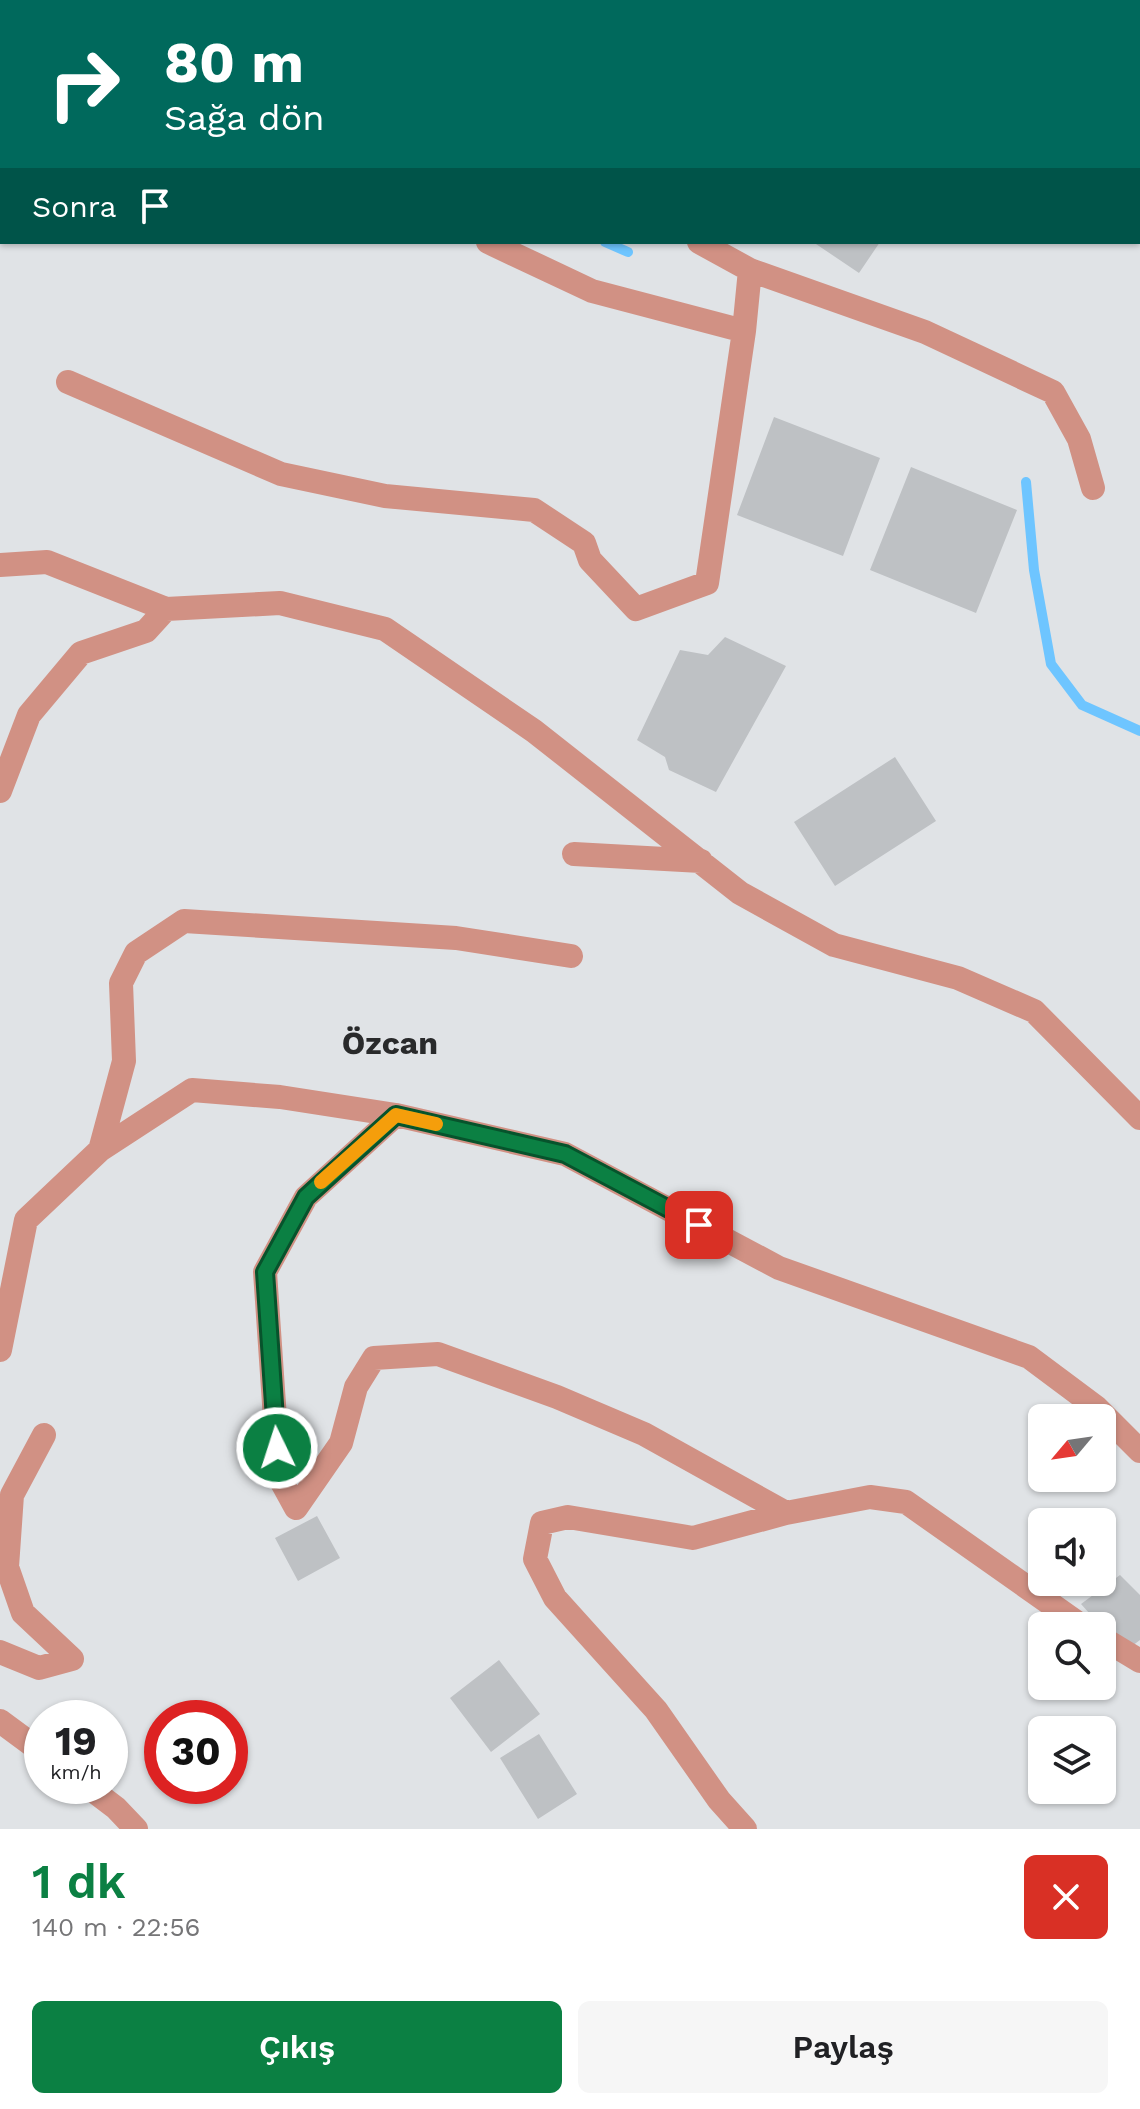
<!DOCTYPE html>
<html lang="tr">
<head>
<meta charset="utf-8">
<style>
  :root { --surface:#fff; --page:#f6f6f6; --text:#202124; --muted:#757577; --accent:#0b8043 }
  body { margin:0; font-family:"Work Sans",sans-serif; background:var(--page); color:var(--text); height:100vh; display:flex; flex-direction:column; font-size:30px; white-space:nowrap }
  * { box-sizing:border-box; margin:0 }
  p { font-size:26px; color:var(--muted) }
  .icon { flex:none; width:44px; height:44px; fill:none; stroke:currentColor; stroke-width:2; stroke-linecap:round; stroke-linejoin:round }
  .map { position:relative; height:1829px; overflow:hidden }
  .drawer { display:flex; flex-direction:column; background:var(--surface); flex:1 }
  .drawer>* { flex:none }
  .top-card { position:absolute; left:0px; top:0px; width:1140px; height:244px; box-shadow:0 2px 6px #0004; background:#00695c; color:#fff; overflow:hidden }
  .needle { width:52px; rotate:241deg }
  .fabs { position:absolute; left:1028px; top:1404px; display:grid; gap:16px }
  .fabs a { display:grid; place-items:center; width:88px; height:88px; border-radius:12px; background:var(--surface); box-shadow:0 2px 6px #0004; font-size:40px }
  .speed { position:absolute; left:24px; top:1700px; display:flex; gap:16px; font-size:40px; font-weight:700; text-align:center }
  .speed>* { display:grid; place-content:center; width:104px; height:104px; border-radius:50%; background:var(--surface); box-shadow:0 2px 6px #0004; line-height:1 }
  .speed small { font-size:20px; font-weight:400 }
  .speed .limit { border:12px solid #d22; background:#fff; color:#111 }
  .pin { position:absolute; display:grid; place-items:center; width:68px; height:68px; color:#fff; margin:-34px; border-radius:16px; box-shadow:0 4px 12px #0006 }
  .me { position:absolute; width:88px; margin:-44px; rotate:356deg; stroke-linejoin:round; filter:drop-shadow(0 0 6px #0008) }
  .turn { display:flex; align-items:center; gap:28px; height:168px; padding:0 32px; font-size:36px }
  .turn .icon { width:104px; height:104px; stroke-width:2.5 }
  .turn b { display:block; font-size:56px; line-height:68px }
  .then { display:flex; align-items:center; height:76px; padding:0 32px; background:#0003; gap:16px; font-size:30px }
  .round { display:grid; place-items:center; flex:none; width:84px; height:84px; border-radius:12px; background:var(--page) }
  .overview { display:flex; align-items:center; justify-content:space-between; height:136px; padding:0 32px }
  h1 { font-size:48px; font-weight:600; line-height:60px; color:var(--accent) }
  .button { display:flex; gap:16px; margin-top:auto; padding:16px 32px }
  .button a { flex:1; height:92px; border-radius:12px; background:var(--accent); color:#fff; font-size:32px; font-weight:600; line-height:92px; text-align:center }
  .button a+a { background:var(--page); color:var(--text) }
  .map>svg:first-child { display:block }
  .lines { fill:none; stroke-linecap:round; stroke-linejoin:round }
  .stream { stroke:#6ec5ff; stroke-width:10 }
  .building { fill:#bec1c4 }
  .minor { stroke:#d19184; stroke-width:24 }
  .route-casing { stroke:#07532c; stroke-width:20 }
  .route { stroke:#0b8043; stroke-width:14 }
  .slow { stroke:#f59e0b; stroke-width:14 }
  .labels { text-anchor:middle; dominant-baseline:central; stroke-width:6; stroke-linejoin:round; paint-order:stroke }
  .district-label { font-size:32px; font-weight:bold; fill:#292a2b; stroke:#e0e3e6 }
</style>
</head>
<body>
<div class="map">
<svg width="1140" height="1829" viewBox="0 0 1140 1829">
  <rect width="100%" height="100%" fill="#e0e3e6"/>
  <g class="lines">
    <!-- stream -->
    <path class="stream" d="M0,27H2
      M605,242L628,252
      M1026,482L1034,570L1051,664L1082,705L1140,731"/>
  </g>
  <!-- building -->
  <path class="building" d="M813,242H880L859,273Z
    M774,417L880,458L843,556L737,515Z
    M911,467L1017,510L976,613L870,570Z
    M725,637L786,666L716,792L669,770L665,757L637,740L680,650L708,655Z
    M895,757L936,821L835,886L794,822Z
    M317,1516L340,1558L298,1581L275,1538Z
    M1120,1575L1140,1595V1640L1124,1652L1081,1604Z
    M499,1660L540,1714L491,1752L450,1698Z
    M539,1734L577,1794L538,1819L500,1758Z"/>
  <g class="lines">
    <!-- minor -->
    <path class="minor" d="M924,0L927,2
      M0,8L2,9
      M1138,72L1140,74
      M488,242L592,291L744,331
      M699,242L750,270L925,332L1053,392L1079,439L1093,488
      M68,382L281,474L385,496L534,510L584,543L590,560L636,609L707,583L744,331L750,270
      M0,565L47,562L166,609L280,603L385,629L534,731L740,893L834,945L958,978L1034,1011L1140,1118
      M0,791L29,715L81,653L146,631L166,609
      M574,854L701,861
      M396,1115L306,1197L265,1272L279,1477L296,1508L341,1443L356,1387L374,1358L438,1354L557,1397L644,1434L786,1513
      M100,1150L124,1061L121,983L136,953L184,921L456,938L571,956
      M0,1350L26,1220L100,1150L192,1090L280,1097L396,1115L565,1154L779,1268L1029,1357L1096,1407L1140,1451
      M1102,1638L1140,1661
      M0,1652L39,1668L72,1659L23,1613L7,1567L12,1495L44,1435
      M0,1721L42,1752
      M87,1786L116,1808L136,1829
      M745,1829L719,1800L656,1710L555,1598L535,1559L542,1523L568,1517L693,1538L786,1513L870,1497L906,1502L1082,1626"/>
  </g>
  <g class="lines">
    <!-- route casing -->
    <g class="route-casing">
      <path id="route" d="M277,1448L265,1272L306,1197L396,1115L565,1154L699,1225"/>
    </g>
    <!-- route -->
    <use href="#route" class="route"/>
    <!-- slow -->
    <path class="slow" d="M321,1182L396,1115L436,1124"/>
  </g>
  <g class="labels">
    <!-- district labels -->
    <g class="district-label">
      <text x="390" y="1043">Özcan</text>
    </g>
  </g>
</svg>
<div class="fabs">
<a><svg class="needle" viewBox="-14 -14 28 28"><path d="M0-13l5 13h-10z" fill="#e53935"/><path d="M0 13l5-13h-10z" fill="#757577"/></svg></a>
<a><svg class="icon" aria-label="sound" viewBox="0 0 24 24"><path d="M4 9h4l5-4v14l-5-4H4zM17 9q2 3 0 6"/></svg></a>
<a><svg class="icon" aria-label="search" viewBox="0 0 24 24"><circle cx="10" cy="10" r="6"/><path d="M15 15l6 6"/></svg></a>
<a><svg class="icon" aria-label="layers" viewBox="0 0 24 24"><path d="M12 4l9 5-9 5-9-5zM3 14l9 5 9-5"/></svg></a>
</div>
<div class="speed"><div>19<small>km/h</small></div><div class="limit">30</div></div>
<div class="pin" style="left:699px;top:1225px;background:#d93025"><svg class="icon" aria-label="arrive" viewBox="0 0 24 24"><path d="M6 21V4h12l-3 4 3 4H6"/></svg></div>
<svg class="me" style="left:277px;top:1448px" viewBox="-20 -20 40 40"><circle r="17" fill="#0b8043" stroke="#fff" stroke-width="3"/><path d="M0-11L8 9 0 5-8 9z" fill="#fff"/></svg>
<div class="top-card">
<div class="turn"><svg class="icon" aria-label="right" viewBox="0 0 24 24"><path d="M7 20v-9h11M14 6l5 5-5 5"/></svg><div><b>80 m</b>Sağa dön</div></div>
<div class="then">Sonra<svg class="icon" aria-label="arrive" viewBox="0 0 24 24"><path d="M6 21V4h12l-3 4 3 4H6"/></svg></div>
</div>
</div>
<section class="drawer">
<div class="overview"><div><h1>1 dk</h1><p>140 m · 22:56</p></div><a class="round" style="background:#d93025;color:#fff"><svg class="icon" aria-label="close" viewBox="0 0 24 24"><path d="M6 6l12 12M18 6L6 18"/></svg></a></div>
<div class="button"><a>Çıkış</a><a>Paylaş</a></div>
</section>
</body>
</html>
